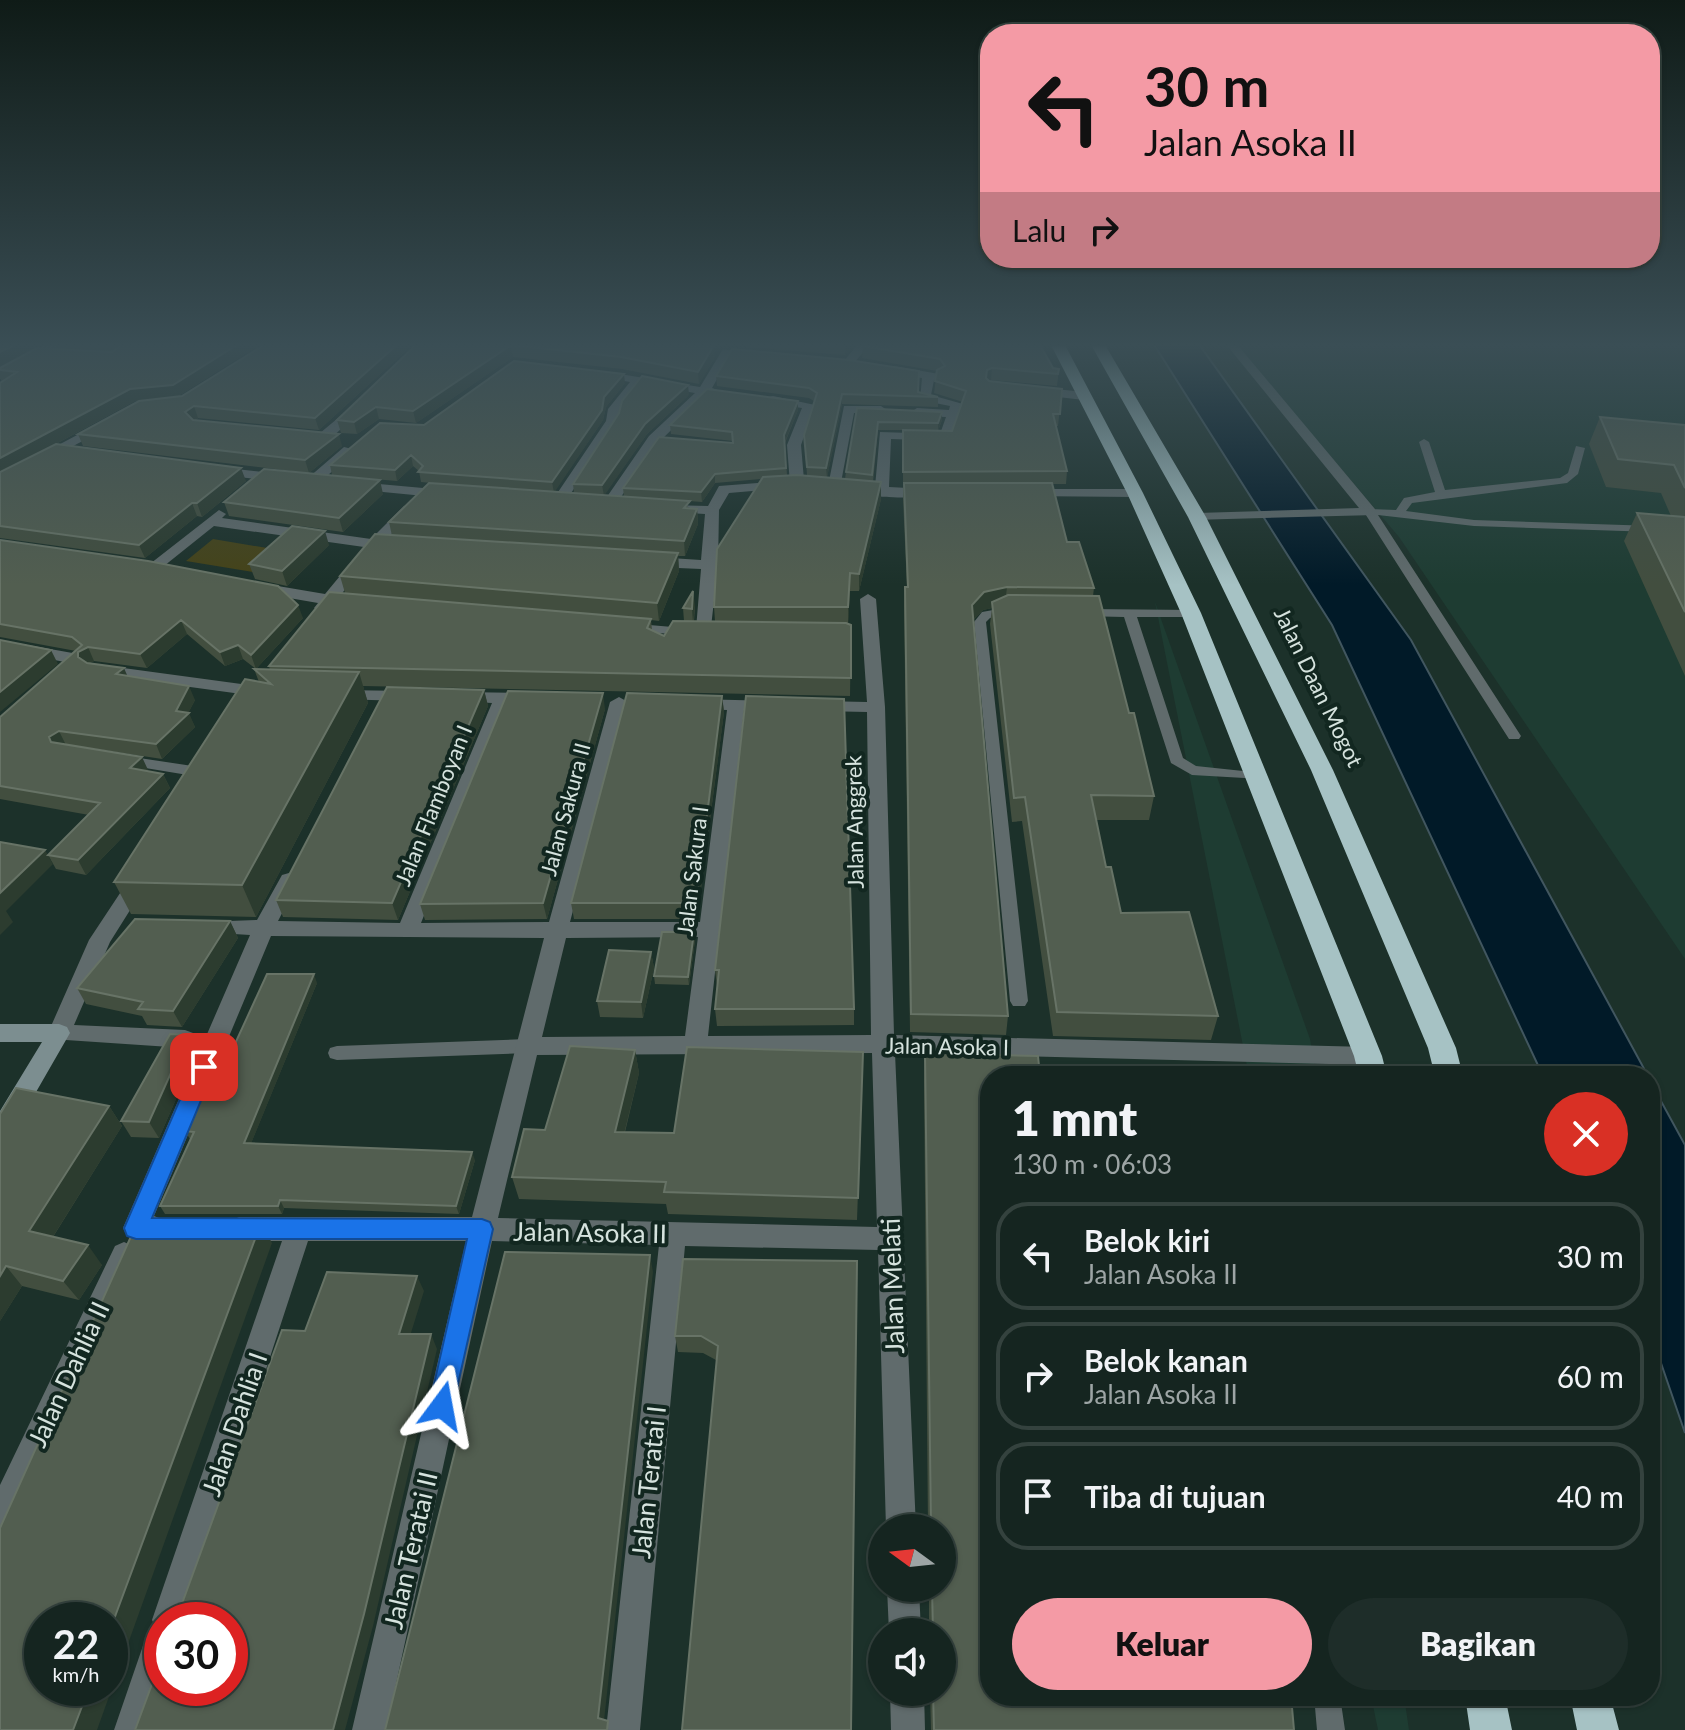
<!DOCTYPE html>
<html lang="id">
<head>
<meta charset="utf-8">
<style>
  :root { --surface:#152520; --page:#1e2d29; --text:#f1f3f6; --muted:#9da5a5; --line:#34423e; --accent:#f49aa5 }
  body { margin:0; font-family:Lato,sans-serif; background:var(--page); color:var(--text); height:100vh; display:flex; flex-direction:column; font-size:30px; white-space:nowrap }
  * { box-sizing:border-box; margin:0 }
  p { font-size:26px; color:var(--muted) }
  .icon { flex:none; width:44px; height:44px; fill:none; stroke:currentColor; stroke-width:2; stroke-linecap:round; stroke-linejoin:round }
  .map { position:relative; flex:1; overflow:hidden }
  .panel { position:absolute; left:980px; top:1066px; width:680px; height:640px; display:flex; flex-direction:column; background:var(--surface); border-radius:32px; box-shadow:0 2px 6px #0004,0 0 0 2px var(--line) }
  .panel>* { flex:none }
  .banner { position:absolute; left:980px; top:24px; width:680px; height:244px; border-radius:32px; box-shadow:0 2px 6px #0004,0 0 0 2px var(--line); background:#f49aa5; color:#111; overflow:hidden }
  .needle { width:52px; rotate:285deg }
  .controls { position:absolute; left:868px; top:1514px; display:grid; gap:16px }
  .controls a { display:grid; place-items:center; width:88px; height:88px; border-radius:50%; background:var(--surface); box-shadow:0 2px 6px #0004,0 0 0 2px var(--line); font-size:40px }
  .speed { position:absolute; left:24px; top:1602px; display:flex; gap:16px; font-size:40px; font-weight:700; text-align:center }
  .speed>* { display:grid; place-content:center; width:104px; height:104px; border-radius:50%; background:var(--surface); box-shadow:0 2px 6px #0004,0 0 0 2px var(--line); line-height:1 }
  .speed small { font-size:20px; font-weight:400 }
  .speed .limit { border:12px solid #d22; background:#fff; color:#111 }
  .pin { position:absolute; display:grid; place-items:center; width:68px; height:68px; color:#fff; margin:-34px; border-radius:16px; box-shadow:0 4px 12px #0006 }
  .me { position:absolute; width:88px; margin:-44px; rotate:13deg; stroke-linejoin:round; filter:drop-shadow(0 0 6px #0008) }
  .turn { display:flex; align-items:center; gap:28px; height:168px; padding:0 32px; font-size:36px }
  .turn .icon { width:104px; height:104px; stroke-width:2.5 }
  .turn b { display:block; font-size:56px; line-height:68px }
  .then { display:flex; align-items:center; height:76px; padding:0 32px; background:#0003; gap:16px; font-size:30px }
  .round { display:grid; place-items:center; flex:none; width:84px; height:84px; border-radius:42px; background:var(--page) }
  .overview { display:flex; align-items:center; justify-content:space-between; height:136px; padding:0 32px }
  h1 { font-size:48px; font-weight:800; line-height:60px }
  .action { display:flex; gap:16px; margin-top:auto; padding:16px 32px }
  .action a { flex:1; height:92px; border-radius:48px; background:var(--accent); color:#111; font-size:32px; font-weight:800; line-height:92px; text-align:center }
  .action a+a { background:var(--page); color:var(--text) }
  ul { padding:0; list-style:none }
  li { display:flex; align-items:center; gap:24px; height:108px; margin:0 16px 12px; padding:0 16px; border:4px solid var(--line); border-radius:32px }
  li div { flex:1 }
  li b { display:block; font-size:30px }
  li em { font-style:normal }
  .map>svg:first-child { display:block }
  .built { fill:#1e3c32 }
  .green { fill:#454318 }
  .water { fill:#011a28; stroke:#41565f; stroke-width:2 }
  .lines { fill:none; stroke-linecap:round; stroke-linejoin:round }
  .lane { fill:#606b6c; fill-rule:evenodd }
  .street { fill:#606b6c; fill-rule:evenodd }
  .secondary { fill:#7c8e90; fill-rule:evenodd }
  .highway { fill:#a6c2c4; fill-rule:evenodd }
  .wall { fill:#424e3f; fill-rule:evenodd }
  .shaded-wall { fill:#2c3c2f }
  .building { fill:#525e50; stroke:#677366; stroke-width:2 }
  .route { fill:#1a73e8; stroke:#114b97; stroke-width:2 }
  .labels { text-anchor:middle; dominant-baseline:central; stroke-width:8; stroke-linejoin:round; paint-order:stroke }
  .street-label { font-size:22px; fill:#d6e3de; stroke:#122720 }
  .near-street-label { font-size:26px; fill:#d6e3de; stroke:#122720 }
</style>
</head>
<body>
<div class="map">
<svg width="1685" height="1730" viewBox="0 0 1685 1730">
  <rect width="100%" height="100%" fill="#1c312a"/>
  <!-- built -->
  <path class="built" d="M1235,343H1685V959L1399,537Z
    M1155,602L1310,1039L1316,1076H1249Z
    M1371,1696H1404L1409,1730H1378Z"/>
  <!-- green -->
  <path class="green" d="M213,539L279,550L253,572L186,561Z"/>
  <!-- water -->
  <path class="water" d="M1153,343H1198L1411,640L1648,1076H1543L1332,625Z
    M1650,1081L1685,1145V1433L1650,1331Z"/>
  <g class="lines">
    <!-- lane -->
    <path class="lane" d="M1424,439L1429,442L1445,490L1560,478L1568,473L1576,446L1585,448L1578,474L1567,483L1412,503L1406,511L1474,520L1685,527V533L1474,526L1378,515L1521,736L1519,739H1509L1364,512L1370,509L1396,510L1404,498L1435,492L1419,442Z
      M1010,607L1016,611L1014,614L990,618L986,622L1028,1001L1025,1006H1013L1010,1001L974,622L982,612Z
      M1085,609L1195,610L1197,613L1191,617H1137L1183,758L1196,766L1262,773L1264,776L1262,779L1192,775L1171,763L1124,617L1081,616L1079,613Z
      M126,756L206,768L213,773L206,778L121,764L119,761Z
      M527,1039L533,1041L536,1046L533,1051L527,1053L337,1060L330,1058L328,1053L330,1048L337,1046Z
      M1314,1696H1340L1345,1730H1317Z"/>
    <!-- street -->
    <path class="street" d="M49,343H63L0,379V370Z
      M859,343H871L853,364H845L843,362Z
      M1225,343H1236L1375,509V515L1192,520L1190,517L1197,513L1359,508Z
      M723,349L733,351L712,388L723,392L717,396L707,395L659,442L614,507L602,504L649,436L695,393L641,384L620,410L618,421L564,504H554L552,501L606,421L608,409L630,382L595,376V370L700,387Z
      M894,366L939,374L941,377L934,380L931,395L963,404L950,441L891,439L889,487L927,489L932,490V496C917,499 860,498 849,490L856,486L875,487L880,432L940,434L946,417L917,416L911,412L917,408L949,410L950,406L920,400L922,378L890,373V367Z
      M1036,387L1084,392L1090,396L1084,400L1032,394L1030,391Z
      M773,396L815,405L801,445L804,480L829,481L844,406H881L887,410L881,414L854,413L840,488H797L790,484L787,445L802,408L769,403V397Z
      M355,404L365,407L330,439H320V433Z
      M96,425L107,428L0,485V476Z
      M344,447L356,450L318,484H308V478Z
      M218,467L282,474L289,478L282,482L213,474L211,471Z
      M783,481L790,485L788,488L729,493L719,510L718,565L710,636L620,631L618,628L626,623L696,629L701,569L655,567L647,562L655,557L701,560L705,514L672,512L667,511V505L708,506L719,486Z
      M357,482L445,490L452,494L445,498L352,489V483Z
      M1027,489H1135L1142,493L1135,497L1022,496V490Z
      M409,505L416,509L385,541L390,545L388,548L378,549L339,597L353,600V606L333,605L322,613L314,608L318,603L260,593L252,588L260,583L325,594L364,547L214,526L159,570H149L146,567L219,510L226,514L222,518L371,539L404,506Z
      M868,594L876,599L885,707L894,1035L1368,1047L1376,1050L1380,1056L1376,1062L1368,1065L895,1053L916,1528H886L878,1250L685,1246L640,1730H606L659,1245L492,1241L386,1730H352L466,1241H308L184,1620H162V1687L148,1730H114L146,1637L154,1624L152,1620L282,1241H239L230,1237L226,1229L230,1221L239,1217H472L544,938L271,936L154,1216L164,1220L168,1228L164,1236C152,1241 139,1241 127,1236L123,1228L250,935L202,932L198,927L202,922L257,920L282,875L289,873L299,880L278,921L400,923L492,703L454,701L451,697L460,692L532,693L541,698L532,703H509L421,923L549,922L610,702L619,697L628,702L570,922H700L727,710L696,709L687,704L696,699L772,701L778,702L781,706L778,710H744L708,1036L871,1035L867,712L820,711L811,706L820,701L867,702L860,599ZM698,937L685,1036L542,1037L566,938ZM872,1053L877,1227L498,1218L537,1055Z
      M0,640L78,654L86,659L72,674L66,675L58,670L65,662L0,650Z
      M101,665L264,687L273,692L264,697L95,674L93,670Z
      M340,690L408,691L417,696L408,701L334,699L331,695Z
      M139,873L149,880L110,942L74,1025L185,1030L193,1033L196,1039L193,1045L185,1048L51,1039L48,1033L89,940L132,875Z
      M124,1242L133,1246L137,1254L11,1530L0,1534V1485L115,1246Z
      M887,1588H919L921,1632H889Z
      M890,1692H924L925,1730H891Z"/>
    <!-- secondary -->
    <path class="secondary" d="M0,1024H59L67,1027L70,1033L9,1139L0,1142V1111L42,1042H0Z"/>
    <!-- highway -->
    <path class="highway" d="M1050,343H1064L1143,493L1201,613L1382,1056L1387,1076H1359L1354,1056L1181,613L1127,493Z
      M1090,343H1104L1206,517L1333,770L1456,1048L1463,1076H1435L1428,1048L1311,770L1188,517Z
      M1465,1696H1505L1512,1730H1470Z
      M1570,1696H1610L1619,1730H1577Z"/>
  </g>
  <!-- wall -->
  <path class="wall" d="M51,343H262L177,397L414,343L319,430L198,418L196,420L342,446L309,473L83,446L78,434L139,401H135L43,451L246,481L202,517L197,516L145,558L0,538V539V383L2,382L0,378V368L113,352L59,348Z
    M418,343H689L715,357L699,384L622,369L513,357L416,423L379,419L357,434L341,433L337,420Z
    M699,343H855L845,355Z
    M863,346L1059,369L1057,386L991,380L989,381L1062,389L1058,426H1056L1067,471L1066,484H1052L1067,542L1094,588L1093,596L1154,796L1149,820H1096L1106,867L1121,913L1218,1016L1211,1040L1053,1036L1022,821L1012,822L990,624L992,608L983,610L974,619L1008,1016L1006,1035L910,1032L904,605L905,587H907L903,499V430H878L873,482L881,499L859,591H850L848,624L851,625L850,696L363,686L368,703L256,917L131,914L114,882L259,682L254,669L270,670L269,666L345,593L340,576L392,536L389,522L452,485L421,482L419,471L413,466L397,481L349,477L383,494L343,532L229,516L224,502L332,475L330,465L424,425L625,383L606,407L603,420L554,492L574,493L573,484L689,395L647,434L604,495L624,497L623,488L733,443V441L671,434L670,425L798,410L785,443L787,475H807L804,435L814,401L809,398L717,386L716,376L918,392L938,397V407L842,404L827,477L845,479L846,472L857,408L942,412V420L938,431H952L963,402L934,393L937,371L862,358ZM761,479L714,607L715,621H694L695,606L683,608L684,621L664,636L652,630L651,620L659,621L679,571L678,556H685L698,524L697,509L690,508L676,500L702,502L715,483Z
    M1600,417L1685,425V676L1624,541L1637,513L1671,516L1661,493L1606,487L1589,444Z
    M0,540L303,618L256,669L243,659L225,666L187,634L147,668L94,661L90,663L195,700L188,713L195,727L162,759L77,746L148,771L163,774L170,788L86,875L56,869L48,855L89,815L0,799V717L76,651L0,637Z
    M329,545L287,586L255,579L249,564Z
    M484,690L488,706L398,920L283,917L276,900Z
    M722,696L724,712L697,919H574L571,903Z
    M746,696L854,1009V1025L717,1026L715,1009L717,986L715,970Z
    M605,709L547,919L425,920L420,904Z
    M230,921L238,938L182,1027L147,1025L142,1016L86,1004L77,988Z
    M694,932L695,940L689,985L655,984L654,976Z
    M651,952L654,968L643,1018L600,1017L597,1001Z
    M317,983L251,1143L475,1160L459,1214L284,1208L282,1214H165L160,1206L190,1139L185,1131L234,1046Z
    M188,1035L197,1051L159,1138L131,1137L121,1121Z
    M635,1050L639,1073L625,1132L674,1133L863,1052L857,1220L668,1214L666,1204L519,1199L512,1177L545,1130Z
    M925,1053L990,1696L1294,1730H931L930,1692H942V1632H929V1588H942V1528H928L924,1081Z
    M109,1106L122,1126L53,1237L102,1265L79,1300L22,1286L0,1321V1114Z
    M857,1261L716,1360L703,1353L678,1352L675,1336Z"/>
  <!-- shaded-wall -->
  <path class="shaded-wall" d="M19,343H46L0,367V352Z
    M240,343H262L177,397L135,401L0,474V458L130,389Z
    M399,343H414L319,430L315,418Z
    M845,343H855L845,355Z
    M511,345L513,357L416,423L413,411Z
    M714,345L715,357L699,384L698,372Z
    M992,368L991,380L986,382L987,370Z
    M624,374L625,383L606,407L603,420L554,493L552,482L604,397Z
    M688,385L689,395L647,434L604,496L602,485L645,424Z
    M842,394V404L827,478L826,468Z
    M798,401V410L784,444V435Z
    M194,406L198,418L189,424L185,412Z
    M376,407L379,419L357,434L354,422Z
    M942,412V420L938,431V423Z
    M339,434L342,446L309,473L305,460Z
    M411,455L413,466L397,481L395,470Z
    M241,468L246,481L202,517L197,503Z
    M715,474V483L702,502L701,492Z
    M380,480L383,494L343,532L339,518Z
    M881,482V499L859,591V574Z
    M192,503L197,516L145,558L139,545Z
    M697,509L698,524L685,556L684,541Z
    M325,531L329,545L287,586L282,571Z
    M678,553L679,571L659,621L657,603Z
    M850,573V591L848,625V607Z
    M1007,587L1005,604L992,602V608L983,610L971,622L972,605L984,592Z
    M693,591L695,606L693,624L692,609Z
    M298,605L303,618L256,669L251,655Z
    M181,620L187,634L147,668L140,654Z
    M238,645L243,659L225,666L220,652Z
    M88,647L94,661L84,666L78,657V652Z
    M51,650L58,664L0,712V692Z
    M124,668L130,682L116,674Z
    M359,672L368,703L256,917L242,885Z
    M189,686L195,700L188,714L189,713L195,727L162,759L156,744L176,711Z
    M484,690L488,706L398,920L392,903Z
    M603,693L605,709L547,919L543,903Z
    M722,696L724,712L697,919L696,903Z
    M59,731L66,745L56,751L49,737Z
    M142,757L149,772L130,768Z
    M163,774L170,788L86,875L78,860Z
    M45,850L53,864L6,911L13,922L0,935V893Z
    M230,921L238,938L182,1027L173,1011Z
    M694,932L695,940L689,985L688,977Z
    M651,952L654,968L643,1018L641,1002Z
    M314,974L317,983L248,1151L244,1143Z
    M188,1035L197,1051L159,1138L149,1122Z
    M635,1050L639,1073L619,1154L615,1132Z
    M109,1106L122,1126L44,1251L29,1231Z
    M472,1152L475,1160L459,1214L456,1206Z
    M280,1200L284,1208L282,1214L278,1206Z
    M261,1223L272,1243L97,1730H73L89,1688H110V1630Z
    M88,1245L102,1265L79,1300L63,1281Z
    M650,1255L653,1272L603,1730L598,1718Z
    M6,1266L22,1286L0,1321V1276Z
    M417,1276L424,1291L406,1349L399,1334Z
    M431,1334L437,1349L373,1626L345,1730H333Z"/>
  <!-- building -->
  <path class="building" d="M0,343H19L0,352Z
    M117,343H240L173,385L130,389L0,458V383L17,372L0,370V368L37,348L112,352L121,345Z
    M267,343H399L315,418L194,406L185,412L193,420L339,434L305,460L78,434L139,401L182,396Z
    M418,343H688L714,345L698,372L621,357L511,345L413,411L376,407L354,422L337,420Z
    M865,343H1039L1053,368L1059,369L1058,374L992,368L987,370L986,378L989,381L1062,389L1060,414H1053L1067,471L903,472V430L952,431L966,391L935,381L937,370L945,366L940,359L863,346Z
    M732,349L849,360L919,371L918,392L938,397L842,394L826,468L807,467L804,435L817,393L809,388L716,376Z
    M514,361L624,374L604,397L602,410L552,482L418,472L423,466L411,455L395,470L330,465L380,423L424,425Z
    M642,376L688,385L645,424L602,485L573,484L619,413L622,401Z
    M707,389L798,401L784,435L786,468L715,474L701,492L623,488L659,437L733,443L732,432L670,425Z
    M857,408L942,412L938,423L878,422L872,475L846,472Z
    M1600,417L1685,425V488L1674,465L1618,459Z
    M56,444L241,468L197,503H192L139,545L0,526V472Z
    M264,469L380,480L339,518L224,502Z
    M797,475L881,482L859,574L850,573L848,607H714L717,549L763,477Z
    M429,483L690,501L684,508L697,509L684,541L389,522Z
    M904,483H1052L1067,542H1079L1094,588L1007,587L984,592L972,605L1008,1016L911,1014L905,587H908Z
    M1637,513L1685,517V612Z
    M292,526L325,531L282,571L249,564Z
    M375,534L678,553L657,603L340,576Z
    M0,540L148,561L278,586L298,605L251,655L238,645L220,652L181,620L140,654L88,647L78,652V657L87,663L124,668L116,674L189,686L176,711L189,713L156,744L59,731L49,737L51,742L142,757L130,768L163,774L78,860L48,855L100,803L0,786V717L82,645L72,637L0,624Z
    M693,591L692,609L683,608Z
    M329,592L651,619L647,628L664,636L673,621L846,623L851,625V678L269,666Z
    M1008,595L1099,596L1129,713H1134L1154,796L1091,795L1106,867H1111L1121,913L1189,912L1218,1016L1057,1012L1025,797L1014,798L992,602Z
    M0,640L51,650L0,692Z
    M254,669L359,672L242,885L114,882L245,679L271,684Z
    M387,687L484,690L392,903L276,900Z
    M508,691L603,693L543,903L420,904Z
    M627,693L722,696L696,903H571Z
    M746,696L844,699L854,1009H715L719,970H715Z
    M0,842L45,850L0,893Z
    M135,919L230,921L173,1011L138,1009L143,1002L77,988Z
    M662,932H694L688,977L654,976Z
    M609,950L651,952L641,1002L597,1001Z
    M267,974H314L244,1143L472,1152L456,1206L280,1200L278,1206H160L194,1132L185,1131L221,1045L234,1046Z
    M170,1034L188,1035L149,1122L121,1121Z
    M570,1046L635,1050L615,1132L674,1133L687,1047L863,1052L858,1198L664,1192L666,1182L512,1177L524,1129L545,1130Z
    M925,1053L1038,1056L1040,1076H990V1696H1291L1294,1730H934L933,1692H942V1632H933L932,1588H942V1528H931Z
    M16,1088L109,1106L29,1231L88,1245L63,1281L6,1266L0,1276V1114Z
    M137,1223H261L110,1630V1620H42V1688H89L73,1730H0V1528Z
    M505,1252L650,1255L598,1718L608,1721L607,1730H385Z
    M683,1259L857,1261L851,1730H682L718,1346L701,1336H675Z
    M327,1272L417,1276L399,1334H431L364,1614L333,1730H135L162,1657V1688H230V1620H176L282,1330L305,1331Z"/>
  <!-- sky -->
  <linearGradient id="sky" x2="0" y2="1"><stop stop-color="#0f1b17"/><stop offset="0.59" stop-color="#3a4e55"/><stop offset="1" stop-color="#3a4e55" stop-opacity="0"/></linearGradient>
  <rect width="1685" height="585" fill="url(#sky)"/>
  <!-- route -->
  <path class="route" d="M204,1059L212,1061L215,1067L152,1218L482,1219L490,1222L493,1229L451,1415L442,1419L433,1415L429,1406L467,1239H136L127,1236L124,1228L194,1067L197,1061Z"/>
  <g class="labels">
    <!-- street labels -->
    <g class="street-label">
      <text transform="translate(1319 687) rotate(64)">Jalan Daan Mogot</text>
      <text transform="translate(433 805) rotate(-68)">Jalan Flamboyan I</text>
      <text transform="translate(565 809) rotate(-75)">Jalan Sakura II</text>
      <text transform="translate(854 822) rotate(-91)">Jalan Anggrek</text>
      <text transform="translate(692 871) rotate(-83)">Jalan Sakura I</text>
      <text transform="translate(947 1046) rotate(1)">Jalan Asoka I</text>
    </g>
    <!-- near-street labels -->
    <g class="near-street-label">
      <text transform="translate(590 1232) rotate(1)">Jalan Asoka II</text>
      <text transform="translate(892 1286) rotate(-92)">Jalan Melati</text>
      <text transform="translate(68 1374) rotate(-65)">Jalan Dahlia II</text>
      <text transform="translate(234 1424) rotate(-71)">Jalan Dahlia I</text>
      <text transform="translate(648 1482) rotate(-84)">Jalan Teratai I</text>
      <text transform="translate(410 1550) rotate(-77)">Jalan Teratai II</text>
    </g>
  </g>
</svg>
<div class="controls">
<a><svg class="needle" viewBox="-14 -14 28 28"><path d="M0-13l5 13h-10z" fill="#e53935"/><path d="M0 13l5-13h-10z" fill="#9da5a5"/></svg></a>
<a><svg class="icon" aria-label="sound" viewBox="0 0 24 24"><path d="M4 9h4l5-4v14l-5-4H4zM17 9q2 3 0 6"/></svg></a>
</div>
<div class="speed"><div>22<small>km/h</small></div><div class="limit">30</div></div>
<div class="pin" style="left:204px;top:1067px;background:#d93025"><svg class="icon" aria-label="arrive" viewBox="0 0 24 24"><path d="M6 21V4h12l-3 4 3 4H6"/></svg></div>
<svg class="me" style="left:442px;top:1406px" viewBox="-20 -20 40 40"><path d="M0-17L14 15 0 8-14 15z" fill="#1a73e8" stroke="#fff" stroke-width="4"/></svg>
<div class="banner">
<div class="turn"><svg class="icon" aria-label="left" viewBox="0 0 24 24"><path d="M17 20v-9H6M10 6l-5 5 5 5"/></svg><div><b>30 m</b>Jalan Asoka II</div></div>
<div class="then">Lalu<svg class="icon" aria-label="right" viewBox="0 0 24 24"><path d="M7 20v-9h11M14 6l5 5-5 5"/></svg></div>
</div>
<section class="panel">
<div class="overview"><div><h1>1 mnt</h1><p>130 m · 06:03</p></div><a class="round" style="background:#d93025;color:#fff"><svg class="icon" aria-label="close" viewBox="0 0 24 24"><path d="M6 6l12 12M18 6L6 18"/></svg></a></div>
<ul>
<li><svg class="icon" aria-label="left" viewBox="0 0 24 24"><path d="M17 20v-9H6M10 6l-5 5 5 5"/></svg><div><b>Belok kiri</b><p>Jalan Asoka II</p></div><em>30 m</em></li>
<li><svg class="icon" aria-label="right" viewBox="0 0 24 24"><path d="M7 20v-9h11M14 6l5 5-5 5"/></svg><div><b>Belok kanan</b><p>Jalan Asoka II</p></div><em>60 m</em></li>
<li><svg class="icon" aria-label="arrive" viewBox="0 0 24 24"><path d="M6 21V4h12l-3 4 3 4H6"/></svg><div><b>Tiba di tujuan</b></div><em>40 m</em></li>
</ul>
<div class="action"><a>Keluar</a><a>Bagikan</a></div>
</section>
</div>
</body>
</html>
